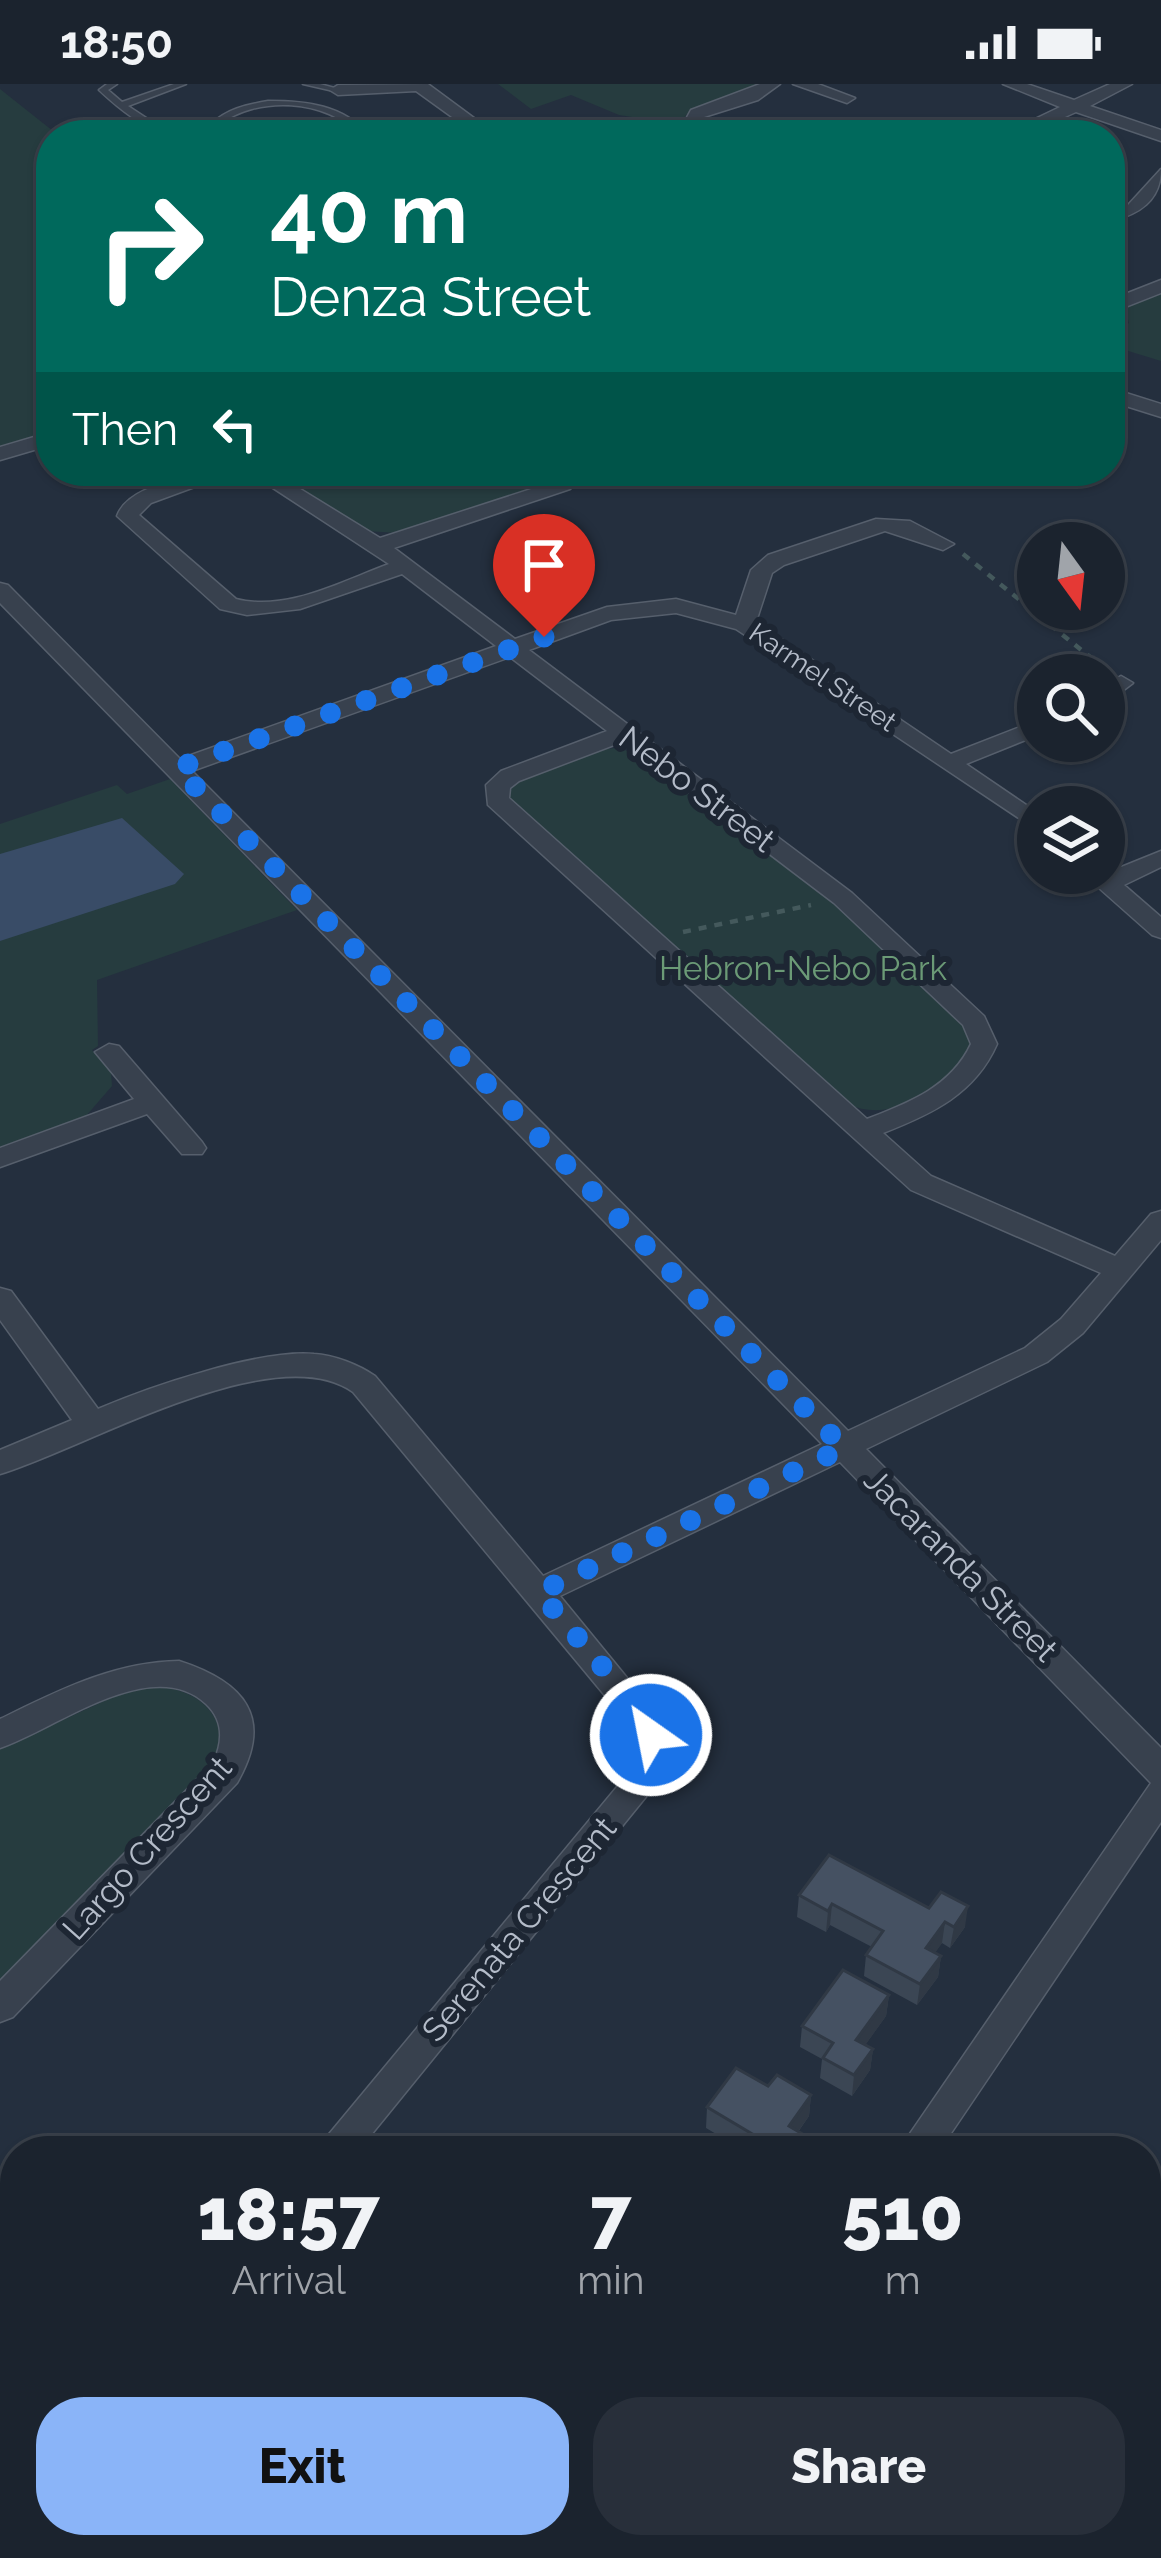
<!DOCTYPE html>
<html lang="en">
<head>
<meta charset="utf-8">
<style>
  :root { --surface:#1b232e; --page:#282f3a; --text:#f1f3f6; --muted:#a0a4aa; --line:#39404a; --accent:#8ab4f8 }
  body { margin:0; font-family:Raleway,sans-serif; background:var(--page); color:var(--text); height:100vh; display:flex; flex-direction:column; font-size:45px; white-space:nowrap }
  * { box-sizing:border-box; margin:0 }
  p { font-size:39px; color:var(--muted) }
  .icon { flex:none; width:66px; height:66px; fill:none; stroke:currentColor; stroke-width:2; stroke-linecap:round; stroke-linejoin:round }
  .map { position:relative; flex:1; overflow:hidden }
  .drawer { position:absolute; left:0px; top:2052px; width:1161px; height:423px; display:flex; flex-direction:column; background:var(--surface); border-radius:48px 48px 0 0; box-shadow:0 3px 9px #0004,0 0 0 3px var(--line) }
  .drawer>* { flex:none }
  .hud { position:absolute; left:36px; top:36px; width:1089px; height:366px; border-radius:48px; box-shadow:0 3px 9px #0004,0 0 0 3px var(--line); background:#00695c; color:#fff; overflow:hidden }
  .needle { width:78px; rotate:165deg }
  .controls { position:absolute; left:1017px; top:438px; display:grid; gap:24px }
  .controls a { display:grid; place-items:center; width:108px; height:108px; border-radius:50%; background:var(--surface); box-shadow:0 3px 9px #0004,0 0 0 3px var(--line); font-size:60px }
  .pin { position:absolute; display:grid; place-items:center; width:102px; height:102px; color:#fff; margin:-123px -51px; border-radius:50% 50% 50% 0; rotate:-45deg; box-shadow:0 0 12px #0007 }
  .pin .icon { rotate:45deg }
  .me { position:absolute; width:132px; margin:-66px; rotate:327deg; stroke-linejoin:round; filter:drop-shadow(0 0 9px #0008) }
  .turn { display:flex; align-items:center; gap:42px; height:252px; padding:0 36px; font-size:54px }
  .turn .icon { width:156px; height:156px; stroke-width:2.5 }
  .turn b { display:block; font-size:84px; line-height:102px }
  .then { display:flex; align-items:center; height:114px; padding:0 36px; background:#0003; gap:24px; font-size:45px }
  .eta { display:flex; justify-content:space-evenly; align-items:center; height:204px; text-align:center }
  .eta b { font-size:72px; font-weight:800; line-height:84px }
  .cta { display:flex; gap:24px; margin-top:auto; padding:24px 36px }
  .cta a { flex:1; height:138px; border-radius:48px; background:var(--accent); color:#111; font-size:48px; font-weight:800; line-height:138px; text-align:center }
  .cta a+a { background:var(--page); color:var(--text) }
  .status { display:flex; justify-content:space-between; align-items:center; height:84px; padding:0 60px; background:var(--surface); direction:ltr }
  .status svg { height:33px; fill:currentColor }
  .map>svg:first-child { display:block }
  .green { fill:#263c3f }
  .water { fill:#394c67 }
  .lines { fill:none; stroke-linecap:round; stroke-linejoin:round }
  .service-casing { stroke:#565f6c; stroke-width:3 }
  .minor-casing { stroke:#565f6c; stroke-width:3 }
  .path { stroke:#44595c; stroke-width:4.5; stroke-dasharray:8 8; stroke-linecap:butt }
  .service { fill:#38414e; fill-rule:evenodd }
  .minor { fill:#38414e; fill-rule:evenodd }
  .wall { fill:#3b4654 }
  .shaded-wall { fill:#303945 }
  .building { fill:#455162; stroke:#303945; stroke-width:3 }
  .route { stroke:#1a73e8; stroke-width:21; stroke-dasharray:0 37.8 }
  .labels { text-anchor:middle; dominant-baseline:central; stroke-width:12; stroke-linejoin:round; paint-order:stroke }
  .far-street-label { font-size:27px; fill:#b4bcc9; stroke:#1d2633 }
  .street-label { font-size:33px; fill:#b4bcc9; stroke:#1d2633 }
  .park-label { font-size:33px; fill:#6b9a76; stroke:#1d2633 }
</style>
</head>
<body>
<div class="status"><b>18:50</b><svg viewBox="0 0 49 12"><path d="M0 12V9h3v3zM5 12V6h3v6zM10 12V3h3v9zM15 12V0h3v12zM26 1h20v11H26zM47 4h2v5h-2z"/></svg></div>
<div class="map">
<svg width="1161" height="2474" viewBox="0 0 1161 2474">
  <rect width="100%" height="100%" fill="#242f3e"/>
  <!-- green -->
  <path class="green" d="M498,0H762L690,27L678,40L619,31L571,11L531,25Z
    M0,5L58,51H51V347L0,363Z
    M1161,207V277L1112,262L1110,249L1129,239L1124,221Z
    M271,387H569L561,395L398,449L366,447Z
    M617,664L635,669L820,806L965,941L971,959C956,1002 892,1042 848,1020L508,714L514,698L596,666Z
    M170,695L297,826L97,896L98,962L92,966L111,988L112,1002L86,1032L0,1063V740L117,701L127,710Z
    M156,1601C188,1607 212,1616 221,1650L214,1677L0,1901V1665L128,1606Z"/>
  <!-- water -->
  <path class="water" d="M122,734L184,790L175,800L0,857V770Z"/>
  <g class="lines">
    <!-- service casing -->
    <g class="service-casing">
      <path id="service" d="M107,0H117L108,6L122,18L174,0H186L128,22L172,51C149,50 116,22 99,6Z
        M303,0H320L342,6L338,8Z
        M268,17C307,17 343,21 369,51H360C326,15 258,11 219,41L228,51H219L210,41C227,25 245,21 268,17Z"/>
    </g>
    <!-- minor casing -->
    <g class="minor-casing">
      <path id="minor" d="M428,0L497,51H477L416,7L338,11L330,6L338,1Z
        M760,0H780L758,16L704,33L709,49L693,51L685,37L691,26Z
        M793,0H818L855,14L847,19Z
        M1003,0H1027L1074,16L1110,0H1132L1090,22L1161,46V57L1076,28L1025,51H1002L1060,23Z
        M1161,85C1161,117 1139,130 1110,138V127L1128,121Z
        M1161,196V209L1110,229V216Z
        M1110,304L1161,320V333L1110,317Z
        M51,348V361L0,376V363Z
        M207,387H238L151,419L139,431L236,515C287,528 342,497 389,480L247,387H271L380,454L556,397L567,387H589L570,405L394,464L515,555L607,523L676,515L736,531L751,486L768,471L876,435L910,437L954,460L943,466L885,447L784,481L772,489L756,538L951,670L1038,636V651L966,680L1038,729V747L736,545L676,529L611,536L529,566L852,809L984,932L997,960C975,1010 932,1030 883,1049L931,1092L1115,1172L1151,1130L1161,1127V1156L1083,1249L1047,1278L866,1365L1161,1664V1738L939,2067H898L1151,1699L840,1378L560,1512L664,1639L669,1664L658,1698L358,2067H315L626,1692L635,1664L631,1643L353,1308C274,1252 84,1365 0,1390V1366L72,1336L0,1236V1204L11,1207L98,1325C149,1303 260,1265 314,1270C334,1271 359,1281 375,1292L543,1492L822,1360L0,519V499L8,501L180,675L496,562L402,490L300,525L247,531L220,525L117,432C128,402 180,396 207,387ZM510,573L607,647L501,687L486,701L488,721L911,1106L1101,1189L1061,1235L1025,1264L848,1347L192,687ZM622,658L834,819L963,941L971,960C951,1003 908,1019 867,1035L509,714L510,704L519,697Z
        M1121,592L1133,599L1104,621V602Z
        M1161,767V783L1124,801L1161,833V854L1152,851L1082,789H1104V784L1109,788Z
        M109,960L119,962L202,1058L206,1064L202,1070H182L147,1030L0,1083V1064L134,1015L95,968Z
        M179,1577C244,1598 275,1633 237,1699L13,1933L0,1938V1897L213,1679C223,1658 224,1637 206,1620C152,1569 56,1645 0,1664V1635C58,1607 113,1578 179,1577Z
        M15,2336V2378L0,2384V2342Z
        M622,2460H670L664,2474H616Z"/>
    </g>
    <!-- path -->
    <path class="path" d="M963,470L1106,586
      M683,848L811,821"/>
    <!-- service -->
    <use href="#service" class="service"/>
    <!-- minor -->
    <use href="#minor" class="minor"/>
  </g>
  <!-- wall -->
  <path class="wall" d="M829,1771L965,1843L950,1864L942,1859L935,1868L941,1872L938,1893L917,1921L864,1892L866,1871L872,1863L830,1841L826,1848L797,1833L799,1811Z
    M889,1911L886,1932L865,1961L873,1965L870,1986L852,2012L820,1994L822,1975L800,1963L802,1942Z
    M768,2002L811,2011L809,2032L798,2048L810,2067H745L706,2044L707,2023Z"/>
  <!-- shaded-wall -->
  <path class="shaded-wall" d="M832,1820L830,1841L826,1848L828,1827Z
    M968,1822L965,1843L950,1864L954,1843Z
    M945,1838L942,1859L924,1885L926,1864Z
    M941,1872L938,1893L917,1921L920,1900Z
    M889,1911L886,1932L854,1977L856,1956Z
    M873,1965L870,1986L852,2012L854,1991Z
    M811,2011L809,2032L787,2063L789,2042Z"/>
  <!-- building -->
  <path class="building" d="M829,1771L929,1824L941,1808L968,1822L954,1843L945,1838L926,1864L941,1872L920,1900L866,1871L883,1847L832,1820L828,1827L799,1811Z
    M843,1886L889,1911L856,1956L873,1965L854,1991L823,1974L833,1959L802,1942Z
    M736,1984L768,2002L777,1991L811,2011L789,2042L811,2055L803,2067H751L759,2054L707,2023Z
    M641,2059L655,2067H635Z
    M371,2460H518L522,2463L514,2474H374L376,2471L367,2465Z"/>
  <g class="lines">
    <!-- route -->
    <path class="route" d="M544,553L177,684L844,1364L539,1508L640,1627L651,1651"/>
  </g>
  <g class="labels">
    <!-- far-street labels -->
    <g class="far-street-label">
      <text transform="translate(823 593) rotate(34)">Karmel Street</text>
    </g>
    <!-- street labels -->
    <g class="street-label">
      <text transform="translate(697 705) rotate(37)">Nebo Street</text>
      <text transform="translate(961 1481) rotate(45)">Jacaranda Street</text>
      <text transform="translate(147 1764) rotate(-48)">Largo Crescent</text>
      <text transform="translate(519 1845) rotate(-50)">Serenata Crescent</text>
    </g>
    <!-- park labels -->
    <g class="park-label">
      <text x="803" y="884">Hebron-Nebo Park</text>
    </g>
  </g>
</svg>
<div class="controls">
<a><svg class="needle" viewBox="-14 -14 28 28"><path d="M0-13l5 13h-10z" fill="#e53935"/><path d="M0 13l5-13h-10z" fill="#a0a4aa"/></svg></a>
<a><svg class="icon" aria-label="search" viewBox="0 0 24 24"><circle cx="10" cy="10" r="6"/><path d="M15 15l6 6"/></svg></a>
<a><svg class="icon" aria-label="layers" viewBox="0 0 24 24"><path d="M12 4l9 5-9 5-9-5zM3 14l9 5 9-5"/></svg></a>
</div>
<div class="pin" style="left:544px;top:553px;background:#d93025"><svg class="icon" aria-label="arrive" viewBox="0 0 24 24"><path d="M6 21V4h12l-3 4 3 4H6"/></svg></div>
<svg class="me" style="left:651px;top:1651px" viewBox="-20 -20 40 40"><circle r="17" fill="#1a73e8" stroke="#fff" stroke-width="3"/><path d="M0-11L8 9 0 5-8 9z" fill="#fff"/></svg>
<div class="hud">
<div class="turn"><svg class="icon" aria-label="right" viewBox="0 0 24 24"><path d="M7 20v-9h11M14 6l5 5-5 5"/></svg><div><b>40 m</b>Denza Street</div></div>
<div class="then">Then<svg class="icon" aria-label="left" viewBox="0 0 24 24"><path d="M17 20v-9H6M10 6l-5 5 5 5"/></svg></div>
</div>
<section class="drawer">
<div class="eta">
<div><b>18:57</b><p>Arrival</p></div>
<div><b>7</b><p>min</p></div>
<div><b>510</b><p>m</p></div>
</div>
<div class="cta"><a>Exit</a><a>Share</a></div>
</section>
</div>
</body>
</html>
